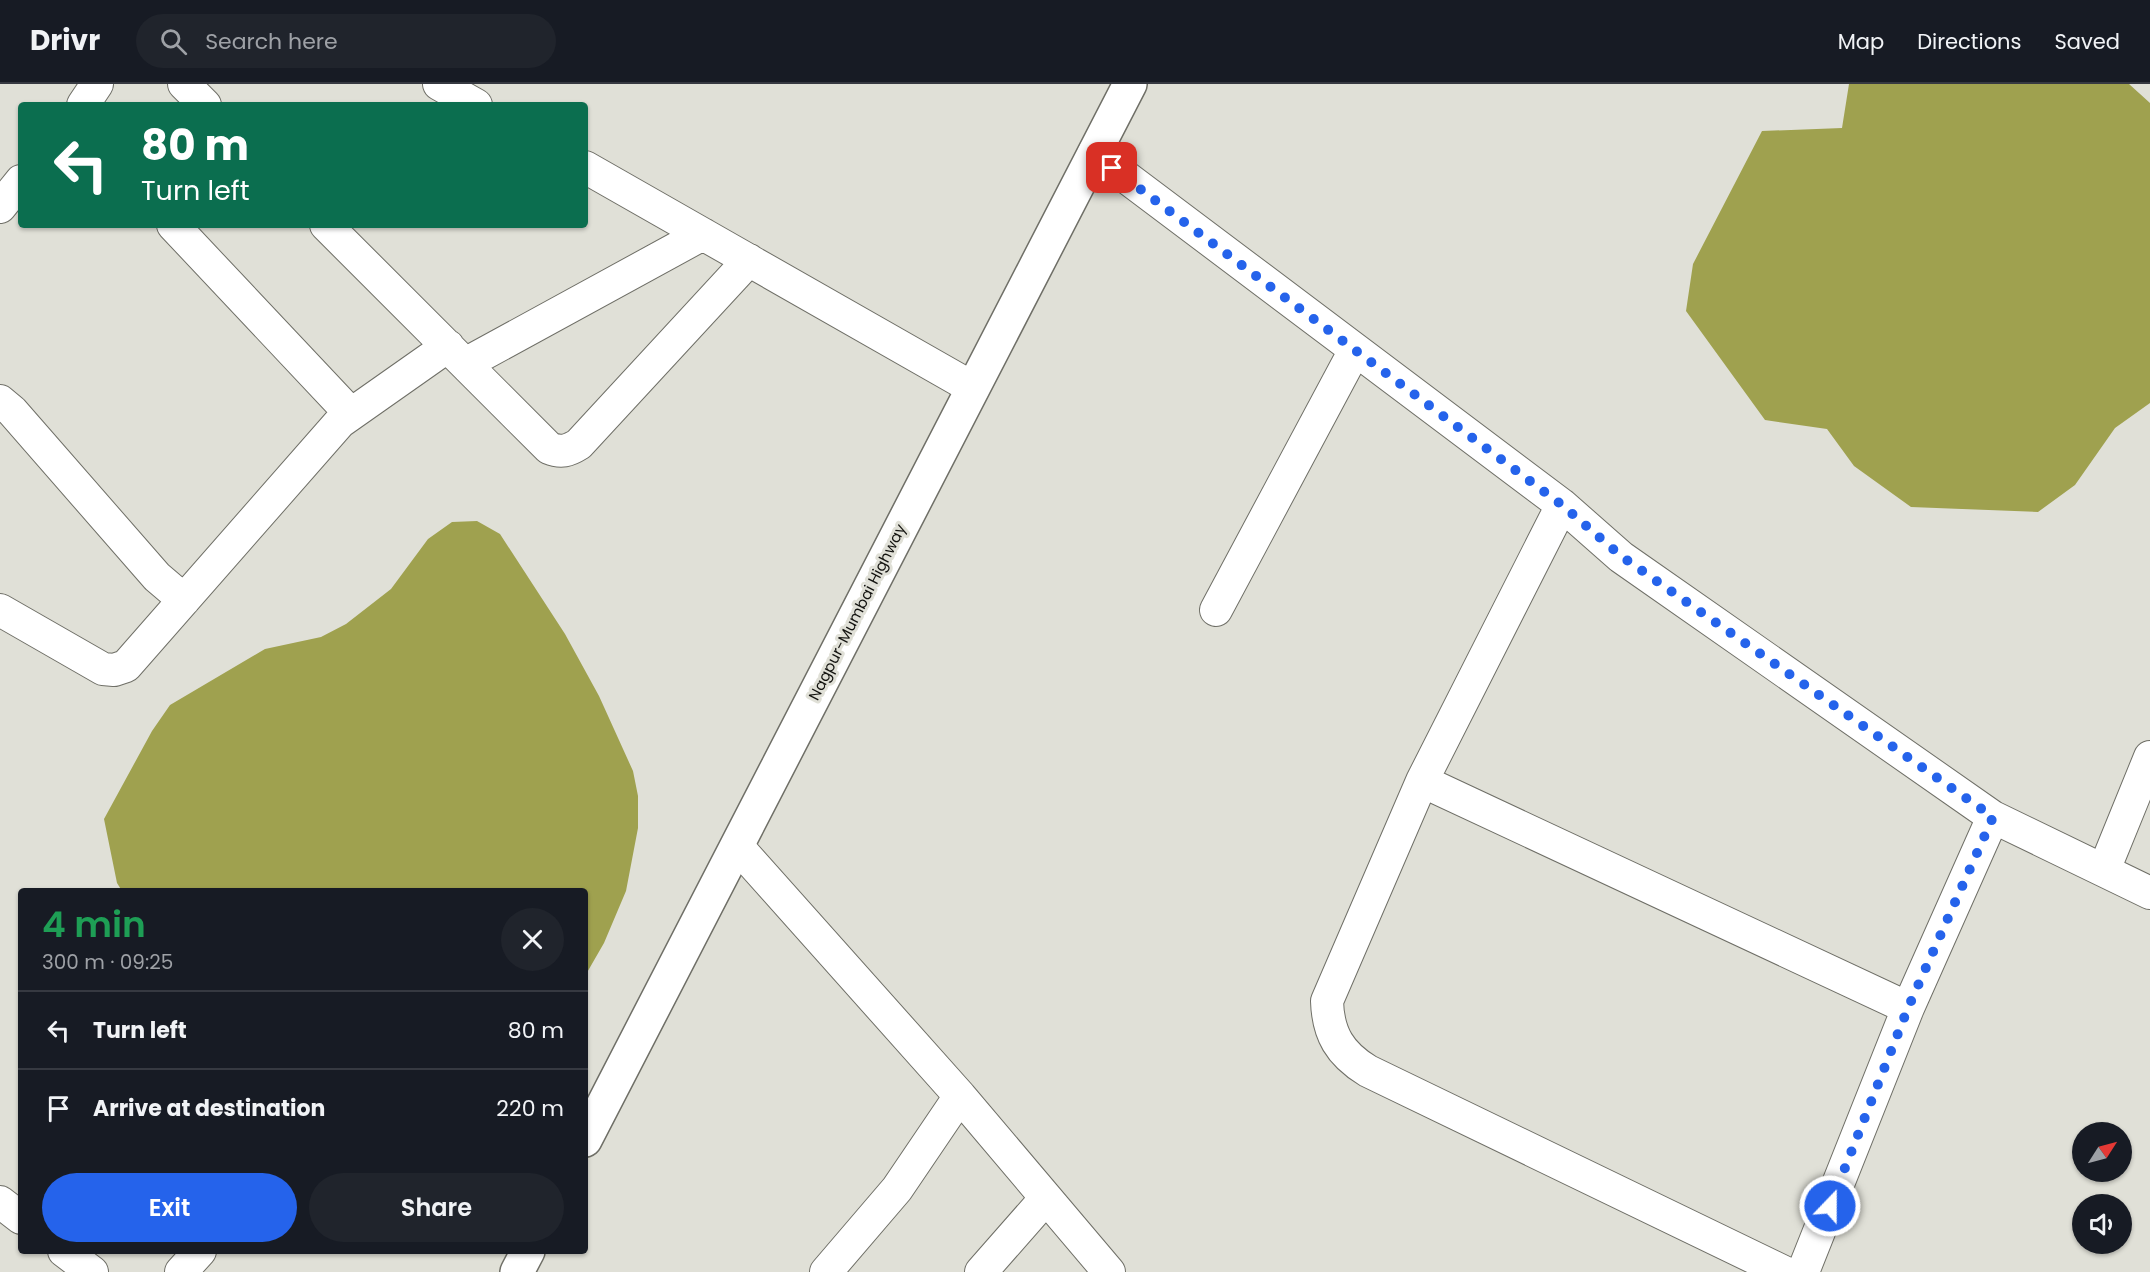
<!DOCTYPE html>
<html lang="en">
<head>
<meta charset="utf-8">
<style>
  :root { --surface:#171b24; --page:#20242c; --text:#f1f3f6; --muted:#9ea1a6; --line:#363941; --accent:#2563eb }
  body { margin:0; font-family:Poppins,sans-serif; background:var(--page); color:var(--text); height:100vh; display:flex; flex-direction:column; font-size:22px; white-space:nowrap }
  * { box-sizing:border-box; margin:0 }
  p { font-size:20px; color:var(--muted) }
  .icon { flex:none; width:33px; height:33px; fill:none; stroke:currentColor; stroke-width:2; stroke-linecap:round; stroke-linejoin:round }
  .map { position:relative; flex:1; overflow:hidden }
  .side { position:absolute; left:18px; top:804px; width:570px; height:366px; display:flex; flex-direction:column; background:var(--surface); border-radius:6px; box-shadow:0 2px 4px #0004 }
  .side>* { flex:none }
  .hud { position:absolute; left:18px; top:18px; width:570px; height:126px; border-radius:6px; box-shadow:0 2px 4px #0004; background:#0b6e4f; color:#fff; overflow:hidden }
  .needle { width:39px; rotate:54deg }
  .buttons { position:absolute; left:2072px; top:1038px; display:grid; gap:12px }
  .buttons a { display:grid; place-items:center; width:60px; height:60px; border-radius:50%; background:var(--surface); box-shadow:0 2px 4px #0004; font-size:30px }
  .pin { position:absolute; display:grid; place-items:center; width:51px; height:51px; color:#fff; margin:-26px; border-radius:12px; box-shadow:0 3px 9px #0006 }
  .me { position:absolute; width:66px; margin:-33px; rotate:22deg; stroke-linejoin:round; filter:drop-shadow(0 0 4px #0008) }
  .turn { display:flex; align-items:center; gap:21px; height:126px; padding:0 24px; font-size:27px }
  .turn .icon { width:78px; height:78px; stroke-width:2.5 }
  .turn b { display:block; font-size:42px; line-height:51px }
  .round { display:grid; place-items:center; flex:none; width:63px; height:63px; border-radius:32px; background:var(--page) }
  .summary { display:flex; align-items:center; justify-content:space-between; height:102px; padding:0 24px }
  h1 { font-size:36px; font-weight:600; line-height:45px; color:#1e9e55 }
  .action { display:flex; gap:12px; margin-top:auto; padding:12px 24px }
  .action a { flex:1; height:69px; border-radius:36px; background:var(--accent); color:#fff; font-size:24px; font-weight:600; line-height:69px; text-align:center }
  .action a+a { background:var(--page); color:var(--text) }
  ul { padding:0; list-style:none }
  li { display:flex; align-items:center; gap:18px; height:78px; padding:0 24px; border-top:2px solid var(--line) }
  li div { flex:1 }
  li b { display:block; font-size:22px }
  li em { font-style:normal }
  header { display:flex; align-items:center; gap:36px; box-sizing:border-box; height:84px; padding:0 30px; background:var(--surface); border-bottom:2px solid var(--line) }
  header strong { font-size:28px }
  nav { display:flex; gap:33px; margin-inline-start:auto; font-size:21px }
  .search { width:420px; height:54px; background:var(--page); display:flex; align-items:center; gap:15px; box-sizing:border-box; padding:0 21px; border-radius:33px; color:var(--muted); font-size:22px }
  .map>svg:first-child { display:block }
  .water { fill:#9fa14f }
  .lines { fill:none; stroke-linecap:round; stroke-linejoin:round }
  .minor-casing { stroke:#6f6f67; stroke-width:34 }
  .trunk-casing { stroke:#6f6f67; stroke-width:36 }
  .minor { stroke:#fff; stroke-width:32 }
  .trunk { stroke:#fff; stroke-width:33 }
  .route { stroke:#2563eb; stroke-width:10; stroke-dasharray:0 18 }
  .labels { text-anchor:middle; dominant-baseline:central; stroke-width:6; stroke-linejoin:round; paint-order:stroke }
  .street-label { font-size:15px; fill:#12120f; stroke:#e0e0d7 }
</style>
</head>
<body>
<header>
<strong>Drivr</strong>
<div class="search"><svg class="icon" aria-label="search" viewBox="0 0 24 24"><circle cx="10" cy="10" r="6"/><path d="M15 15l6 6"/></svg>Search here</div>
<nav><a>Map</a><a>Directions</a><a>Saved</a></nav>
</header>
<div class="map">
<svg width="2150" height="1188" viewBox="0 0 2150 1188">
  <rect width="100%" height="100%" fill="#e0e0d7"/>
  <!-- water -->
  <path class="water" d="M1849,0H2129L2150,19V319L2115,344L2075,401L2038,428L1911,423L1854,382L1827,345L1765,336L1686,227L1693,180L1762,47L1842,44Z
    M477,437L500,450L565,550L599,612L633,687L638,712V744L626,807L604,859L585,892V807H122L117,799L104,735L152,647L170,621L265,565L321,553L346,540L391,505L428,455L452,438Z"/>
  <g class="lines">
    <!-- minor casing -->
    <g class="minor-casing">
      <path id="minor" d="M184,0L205,21
        M439,0L476,21
        M83,21L97,0
        M1094,69L1562,421L1621,473L1993,733L2150,809
        M585,83L973,304
        M0,123L21,97
        M173,141L350,329
        M326,141L549,364C561,369 568,367 579,360L749,176
        M465,280L703,150
        M0,317L12,327L157,493L184,516
        M1562,421L1422,697L1327,917C1328,950 1340,970 1368,987L1784,1188
        M0,526L103,585L114,586L126,582L340,338L448,262
        M1216,526L1355,266
        M1422,697L1908,924
        M737,762L960,1012L1109,1188
        M2104,786L2150,673
        M0,1118L21,1134
        M64,1167L92,1188
        M181,1188L200,1167
        M826,1188L897,1105L960,1012
        M981,1188L1046,1114
        M1803,1188L1908,924L1993,733"/>
    </g>
    <!-- trunk casing -->
    <g class="trunk-casing">
      <path id="trunk" d="M585,1056L1130,0
        M517,1188L528,1167"/>
    </g>
    <!-- minor -->
    <use href="#minor" class="minor"/>
    <!-- trunk -->
    <use href="#trunk" class="trunk"/>
  </g>
  <g class="lines">
    <!-- route -->
    <path class="route" d="M1112,84L1562,421L1621,472L1993,733L1908,924L1830,1122"/>
  </g>
  <g class="labels">
    <!-- street labels -->
    <g class="street-label">
      <text transform="translate(857 528) rotate(-63)">Nagpur-Mumbai Highway</text>
    </g>
  </g>
</svg>
<div class="buttons">
<a><svg class="needle" viewBox="-14 -14 28 28"><path d="M0-13l5 13h-10z" fill="#e53935"/><path d="M0 13l5-13h-10z" fill="#9ea1a6"/></svg></a>
<a><svg class="icon" aria-label="sound" viewBox="0 0 24 24"><path d="M4 9h4l5-4v14l-5-4H4zM17 9q2 3 0 6"/></svg></a>
</div>
<div class="pin" style="left:1112px;top:84px;background:#d93025"><svg class="icon" aria-label="arrive" viewBox="0 0 24 24"><path d="M6 21V4h12l-3 4 3 4H6"/></svg></div>
<svg class="me" style="left:1830px;top:1122px" viewBox="-20 -20 40 40"><circle r="17" fill="#2563eb" stroke="#fff" stroke-width="3"/><path d="M0-11L8 9 0 5-8 9z" fill="#fff"/></svg>
<div class="hud">
<div class="turn"><svg class="icon" aria-label="left" viewBox="0 0 24 24"><path d="M17 20v-9H6M10 6l-5 5 5 5"/></svg><div><b>80 m</b>Turn left</div></div>
</div>
<section class="side">
<div class="summary"><div><h1>4 min</h1><p>300 m · 09:25</p></div><a class="round"><svg class="icon" aria-label="close" viewBox="0 0 24 24"><path d="M6 6l12 12M18 6L6 18"/></svg></a></div>
<ul>
<li><svg class="icon" aria-label="left" viewBox="0 0 24 24"><path d="M17 20v-9H6M10 6l-5 5 5 5"/></svg><div><b>Turn left</b></div><em>80 m</em></li>
<li><svg class="icon" aria-label="arrive" viewBox="0 0 24 24"><path d="M6 21V4h12l-3 4 3 4H6"/></svg><div><b>Arrive at destination</b></div><em>220 m</em></li>
</ul>
<div class="action"><a>Exit</a><a>Share</a></div>
</section>
</div>
</body>
</html>
